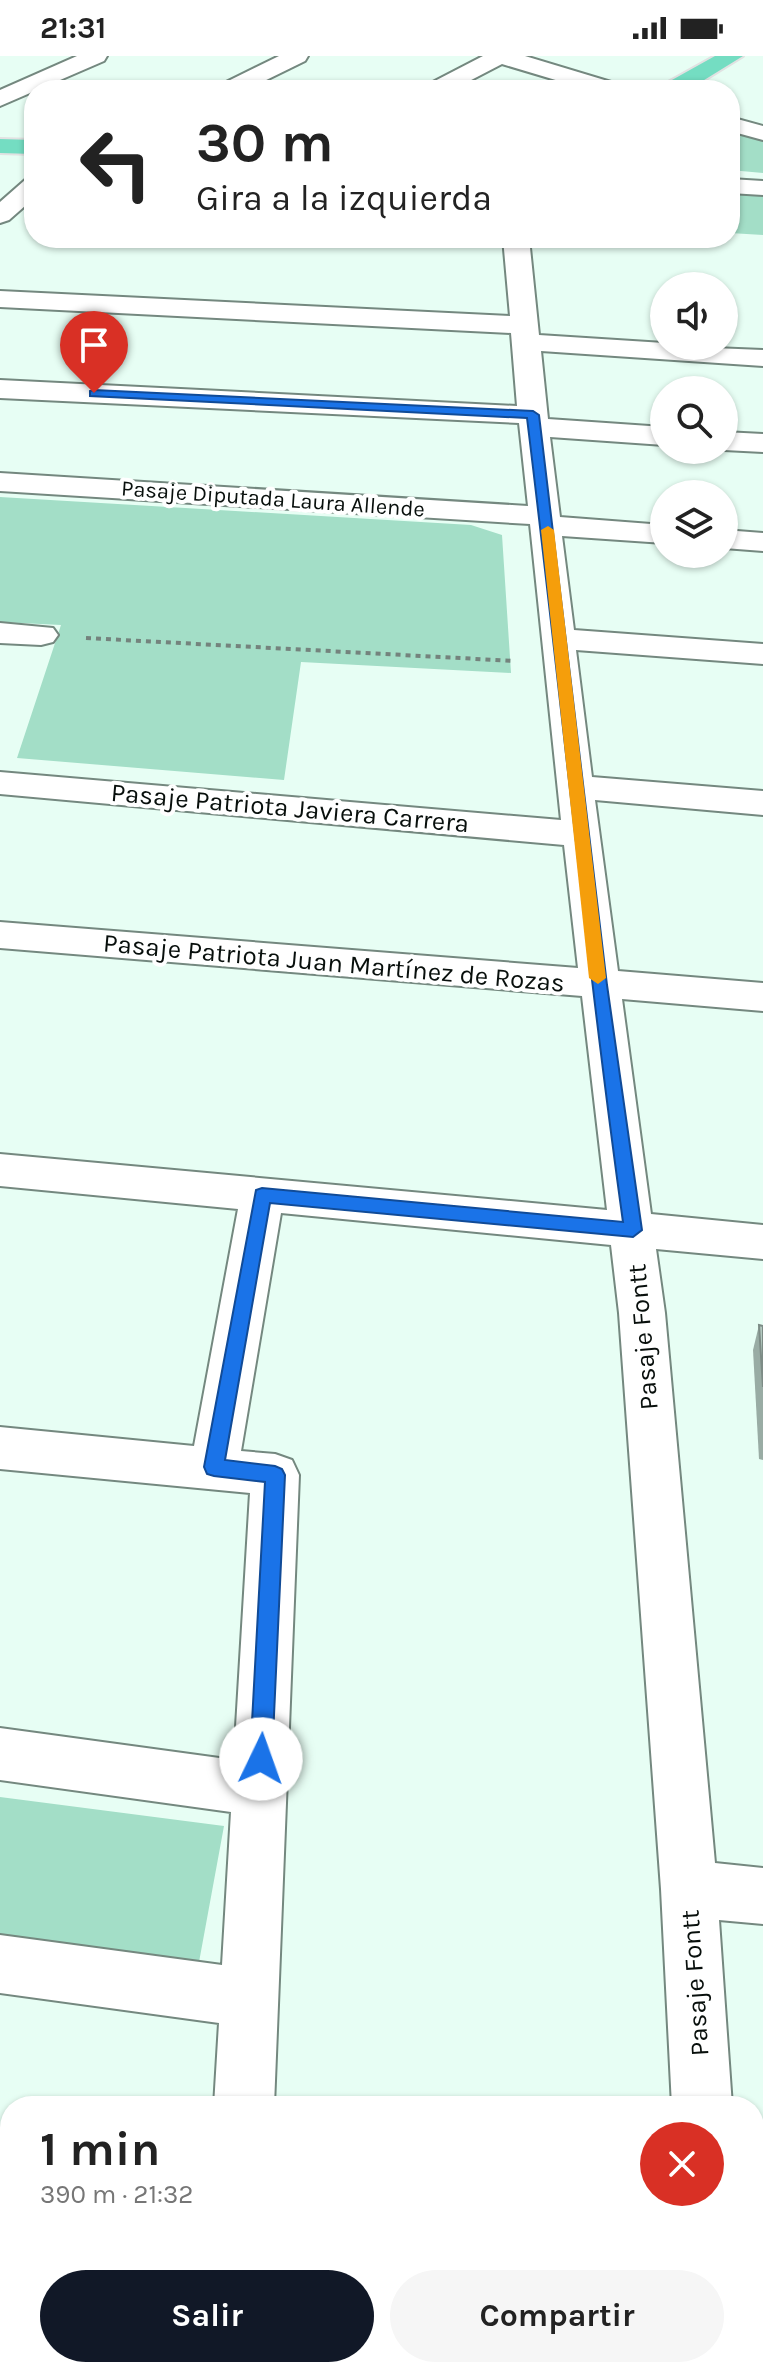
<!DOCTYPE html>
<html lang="es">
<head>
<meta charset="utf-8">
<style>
  :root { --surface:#fff; --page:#f6f6f6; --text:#222; --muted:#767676; --accent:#111827 }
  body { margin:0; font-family:Karla,sans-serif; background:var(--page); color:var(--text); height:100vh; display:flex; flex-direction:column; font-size:30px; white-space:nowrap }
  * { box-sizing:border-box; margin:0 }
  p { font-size:26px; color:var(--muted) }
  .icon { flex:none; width:44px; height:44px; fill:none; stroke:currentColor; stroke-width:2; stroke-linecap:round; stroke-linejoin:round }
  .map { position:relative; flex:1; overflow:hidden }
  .panel { position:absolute; left:0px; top:2040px; width:764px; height:282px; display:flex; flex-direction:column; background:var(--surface); border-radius:32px 32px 0 0; box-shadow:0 2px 6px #0004 }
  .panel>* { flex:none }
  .banner { position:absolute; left:24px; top:24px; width:716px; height:168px; border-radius:32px; box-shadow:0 2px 6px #0004; background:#fff; color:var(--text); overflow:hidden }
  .buttons { position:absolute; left:650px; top:216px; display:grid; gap:16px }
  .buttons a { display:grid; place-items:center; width:88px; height:88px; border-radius:50%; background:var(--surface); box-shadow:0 2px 6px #0004; font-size:40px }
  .pin { position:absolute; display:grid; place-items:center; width:68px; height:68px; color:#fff; margin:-82px -34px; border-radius:50% 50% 50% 0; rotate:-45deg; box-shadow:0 0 8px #0007 }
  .pin .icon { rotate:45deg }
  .me { position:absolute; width:88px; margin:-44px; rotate:3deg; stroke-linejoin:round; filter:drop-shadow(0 0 6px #0008) }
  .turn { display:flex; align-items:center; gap:28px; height:168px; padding:0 40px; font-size:36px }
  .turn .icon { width:104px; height:104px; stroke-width:2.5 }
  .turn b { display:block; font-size:56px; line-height:68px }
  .round { display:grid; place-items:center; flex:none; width:84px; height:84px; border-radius:42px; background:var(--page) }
  .summary { display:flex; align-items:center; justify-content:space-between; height:136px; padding:0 40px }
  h1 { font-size:48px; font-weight:700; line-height:60px }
  .action { display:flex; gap:16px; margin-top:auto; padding:16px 40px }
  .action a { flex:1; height:92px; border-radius:48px; background:var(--accent); color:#fff; font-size:32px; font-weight:700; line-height:92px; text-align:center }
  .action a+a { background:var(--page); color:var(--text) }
  .status { display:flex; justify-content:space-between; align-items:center; height:56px; padding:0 40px; background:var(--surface); direction:ltr }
  .status svg { height:22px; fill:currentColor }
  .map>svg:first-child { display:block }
  .green { fill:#a3dec7 }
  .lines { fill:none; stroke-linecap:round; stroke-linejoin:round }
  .minor-casing { stroke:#74887f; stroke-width:4 }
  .major-casing { stroke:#e1e2e2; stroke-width:4 }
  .path { stroke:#74837d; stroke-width:4; stroke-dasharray:5 5; stroke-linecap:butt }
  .minor { fill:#fff; fill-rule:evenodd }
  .major { fill:#74ddc2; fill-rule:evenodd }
  .wall { fill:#99aca4 }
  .building { fill:#b2c8bf; stroke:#7d8c86; stroke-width:2 }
  .route { fill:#1a73e8; stroke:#114b97; stroke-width:2 }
  .slow { fill:#f59e0b }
  .labels { text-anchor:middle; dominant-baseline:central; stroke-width:8; stroke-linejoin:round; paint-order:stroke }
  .far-street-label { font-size:22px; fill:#080f0c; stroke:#fff }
  .street-label { font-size:26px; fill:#080f0c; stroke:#fff }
</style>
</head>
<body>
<div class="status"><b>21:31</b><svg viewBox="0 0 49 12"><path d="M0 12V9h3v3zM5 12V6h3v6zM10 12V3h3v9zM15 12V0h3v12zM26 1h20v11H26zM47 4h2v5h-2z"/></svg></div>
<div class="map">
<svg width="763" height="2321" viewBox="0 0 763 2321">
  <rect width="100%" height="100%" fill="#e7fef4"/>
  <!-- green -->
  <path class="green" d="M730,62L763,72V117L730,114Z
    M730,138L763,140V179L730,177Z
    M0,441L471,469L502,479L511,617L301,606L284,724L17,702L61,569L0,566Z
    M0,1741L224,1770L197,1917L0,1890Z"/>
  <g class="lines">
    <!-- minor casing -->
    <g class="minor-casing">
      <path id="minor" d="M77,0H107L104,5L0,50V34Z
        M279,0H308L305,5L246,34H216L220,29Z
        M483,0H525L621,29L625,34H589L502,8L452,34H423L427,29Z
        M730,61L763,70V84L730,75Z
        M34,122V142L9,164L0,167V146L25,124Z
        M730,123L763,125V139L730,137Z
        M503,182H529L539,279L664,287V290L763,294V310L541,295L548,363L664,371V389L550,381L560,461L664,469V487L562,480L574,574L763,588V608L576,594L592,721L763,735V759L595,744L618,915L763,927V955L622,943L651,1158L763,1169V1203L656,1193L665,1257L715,1807L763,1812V1868L719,1864L732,2050H672L661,1833L619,1257L611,1189L281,1157L241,1395L275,1398L292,1404L299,1419L274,2050H214L219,1967L0,1937V1879L222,1909L231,1756L0,1724V1672L234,1704L250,1437L0,1413V1371L194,1390L238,1153L0,1130V1098L607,1154L582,940L0,892V866L578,912L564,789L0,738V716L561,764L530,468L0,435V417L528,450L519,367L0,342V324L517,350L511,277L0,251V235L510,260Z
        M724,376L763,378V396L724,394Z
        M724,474L763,477V495L724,492Z
        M0,567L53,572L58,579L53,586L41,589L0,587Z
        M754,2146L763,2148V2210L754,2208Z
        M686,2312H752L753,2321H687Z"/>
    </g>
    <!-- major casing -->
    <g class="major-casing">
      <path id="major" d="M715,0H743L688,34H659L663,29Z
        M0,83L34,84V98L0,97Z"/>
    </g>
    <!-- path -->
    <path class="path" d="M86,582L515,605"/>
    <!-- minor -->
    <use href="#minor" class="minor"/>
    <!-- major -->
    <use href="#major" class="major"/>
  </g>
  <!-- wall -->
  <path class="wall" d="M759,1269L763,1270V1404L759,1403L753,1294Z"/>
  <!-- building -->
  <path class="building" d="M759,1269L763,1270V1331Z"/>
  <!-- route -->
  <path class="route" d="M94,334L533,355L539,359L607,929L642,1174L633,1181L270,1147L225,1404L275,1410L282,1413L285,1419L272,1703L269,1710L261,1713L253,1710L250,1703L265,1426L214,1420L207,1418L204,1411L256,1134L262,1132L623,1166C586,899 560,630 527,362L90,340V335Z"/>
  <!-- slow -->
  <path class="slow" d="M548,470L554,474L606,922L598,928L589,922L541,474Z"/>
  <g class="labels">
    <!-- far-street labels -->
    <g class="far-street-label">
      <text transform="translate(273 443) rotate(4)">Pasaje Diputada Laura Allende</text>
    </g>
    <!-- street labels -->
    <g class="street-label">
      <text transform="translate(290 752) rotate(5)">Pasaje Patriota Javiera Carrera</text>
      <text transform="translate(334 907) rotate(5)">Pasaje Patriota Juan Martínez de Rozas</text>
      <text transform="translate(643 1281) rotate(-95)">Pasaje Fontt</text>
      <text transform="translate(695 1927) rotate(-94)">Pasaje Fontt</text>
    </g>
  </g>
</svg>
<div class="buttons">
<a><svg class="icon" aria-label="sound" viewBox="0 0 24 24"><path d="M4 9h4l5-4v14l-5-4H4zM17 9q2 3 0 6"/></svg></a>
<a><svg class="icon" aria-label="search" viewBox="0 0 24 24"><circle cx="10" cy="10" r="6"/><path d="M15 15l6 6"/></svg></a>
<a><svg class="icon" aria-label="layers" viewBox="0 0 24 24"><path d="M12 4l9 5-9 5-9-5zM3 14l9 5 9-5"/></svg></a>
</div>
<div class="pin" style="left:94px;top:337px;background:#d93025"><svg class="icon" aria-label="arrive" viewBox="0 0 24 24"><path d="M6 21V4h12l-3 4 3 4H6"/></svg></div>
<svg class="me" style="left:261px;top:1703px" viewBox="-20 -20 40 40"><circle r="19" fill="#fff"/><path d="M0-13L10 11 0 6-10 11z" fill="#1a73e8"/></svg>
<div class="banner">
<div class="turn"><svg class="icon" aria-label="left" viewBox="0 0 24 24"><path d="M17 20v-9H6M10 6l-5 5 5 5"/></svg><div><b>30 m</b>Gira a la izquierda</div></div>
</div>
<section class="panel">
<div class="summary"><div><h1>1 min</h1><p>390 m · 21:32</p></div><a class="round" style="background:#d93025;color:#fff"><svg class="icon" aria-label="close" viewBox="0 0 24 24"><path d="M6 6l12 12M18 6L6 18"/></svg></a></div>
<div class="action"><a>Salir</a><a>Compartir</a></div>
</section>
</div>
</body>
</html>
